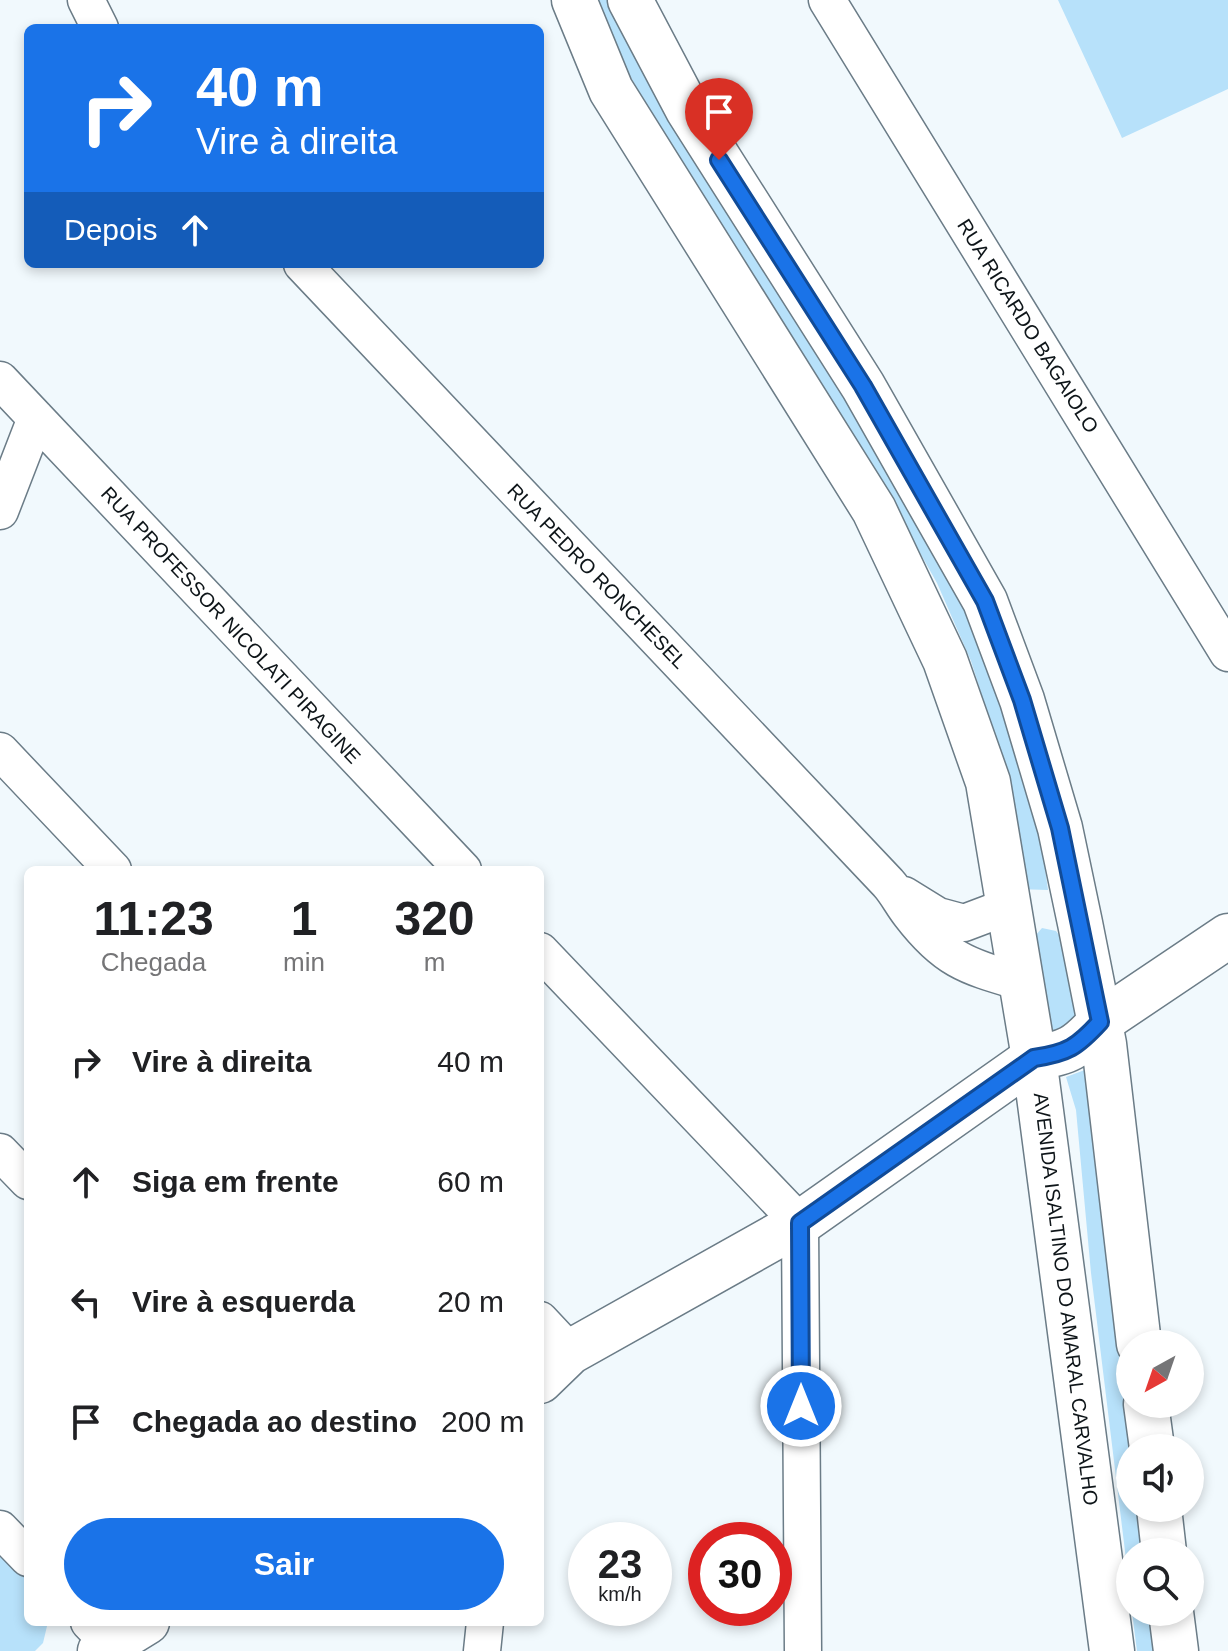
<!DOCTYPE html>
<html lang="pt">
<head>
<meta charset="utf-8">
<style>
  :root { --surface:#fff; --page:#f2f2f2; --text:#202124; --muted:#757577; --accent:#1a73e8 }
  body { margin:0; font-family:Helvetica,sans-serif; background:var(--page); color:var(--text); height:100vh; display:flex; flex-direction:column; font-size:30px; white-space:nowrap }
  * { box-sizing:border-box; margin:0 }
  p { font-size:26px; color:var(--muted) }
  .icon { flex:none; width:44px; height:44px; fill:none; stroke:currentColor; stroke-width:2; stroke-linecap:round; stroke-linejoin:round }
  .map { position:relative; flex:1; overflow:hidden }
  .drawer { position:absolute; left:24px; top:866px; width:520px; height:760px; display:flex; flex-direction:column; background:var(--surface); border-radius:12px; box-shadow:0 4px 12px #0003 }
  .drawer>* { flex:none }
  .guide { position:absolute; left:24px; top:24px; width:520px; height:244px; border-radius:12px; box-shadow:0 4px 12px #0003; background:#1a73e8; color:#fff; overflow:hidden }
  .needle { width:52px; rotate:220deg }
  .tools { position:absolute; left:1116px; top:1330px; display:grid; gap:16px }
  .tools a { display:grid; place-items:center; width:88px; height:88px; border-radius:50%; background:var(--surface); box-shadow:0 4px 12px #0003; font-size:40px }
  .speed { position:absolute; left:568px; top:1522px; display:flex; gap:16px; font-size:40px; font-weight:700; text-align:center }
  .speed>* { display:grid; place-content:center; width:104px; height:104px; border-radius:50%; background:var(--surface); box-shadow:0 4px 12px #0003; line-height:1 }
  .speed small { font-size:20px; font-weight:400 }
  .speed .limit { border:12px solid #d22; background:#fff; color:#111 }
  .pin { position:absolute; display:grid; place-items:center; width:68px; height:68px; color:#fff; margin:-82px -34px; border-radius:50% 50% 50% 0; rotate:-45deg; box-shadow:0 0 8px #0007 }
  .pin .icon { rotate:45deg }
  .me { position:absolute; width:88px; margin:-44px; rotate:0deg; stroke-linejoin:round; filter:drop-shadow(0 0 6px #0008) }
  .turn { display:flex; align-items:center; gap:28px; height:168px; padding:0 40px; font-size:36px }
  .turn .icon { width:104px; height:104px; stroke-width:2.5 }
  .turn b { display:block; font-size:56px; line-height:68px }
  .then { display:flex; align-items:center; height:76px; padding:0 40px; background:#0003; gap:16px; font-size:30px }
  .eta { display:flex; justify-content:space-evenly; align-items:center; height:136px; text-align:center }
  .eta b { font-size:48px; font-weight:700; line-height:56px }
  .cta { display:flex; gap:16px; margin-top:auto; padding:16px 40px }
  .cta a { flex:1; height:92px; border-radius:48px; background:var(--accent); color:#fff; font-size:32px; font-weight:700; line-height:92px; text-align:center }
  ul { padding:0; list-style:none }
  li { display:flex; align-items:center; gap:24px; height:120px; padding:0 40px }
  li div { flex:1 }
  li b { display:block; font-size:30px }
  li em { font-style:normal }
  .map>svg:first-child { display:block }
  .green { fill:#b7e1fa }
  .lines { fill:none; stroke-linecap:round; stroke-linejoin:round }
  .minor-casing { stroke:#6b7c87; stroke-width:39 }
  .tertiary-casing { stroke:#6b7c87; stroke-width:47 }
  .secondary-casing { stroke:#6b7c87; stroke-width:47 }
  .minor { stroke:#fff; stroke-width:36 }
  .tertiary { stroke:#fff; stroke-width:44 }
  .secondary { stroke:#fff; stroke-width:44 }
  .route-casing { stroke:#114b97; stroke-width:20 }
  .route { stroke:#1a73e8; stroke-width:14 }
  .labels { text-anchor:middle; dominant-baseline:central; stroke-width:6; stroke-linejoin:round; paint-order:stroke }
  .street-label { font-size:20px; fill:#0e1519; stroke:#fff }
</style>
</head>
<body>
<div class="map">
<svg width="1228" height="1651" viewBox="0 0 1228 1651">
  <rect width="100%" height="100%" fill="#f1f9fd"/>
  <!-- green -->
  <path class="green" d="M593,0H615L977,618L1034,791L1048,890L1016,889L1014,798L971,661L937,583L881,484L658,125L621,60Z
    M1058,0H1228V89L1122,138Z
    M1042,928L1056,931L1068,947L1082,1025L1047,1034L1027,945Z
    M1098,1065L1095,1117L1132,1448H1130V1508H1139L1144,1552H1130V1592L1091,1273L1076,1110L1066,1077Z
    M0,1543L28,1572V1622H48L43,1643L35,1651H0Z
    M1132,1612H1151L1155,1651H1137Z"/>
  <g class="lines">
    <!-- minor casing -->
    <g class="minor-casing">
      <path id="minor" d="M86,0L100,28
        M827,0L1228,653
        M302,264L888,883C897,893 902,904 910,914C946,961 967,966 1021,982
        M0,380L463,870
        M0,511L36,418
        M0,751L113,870
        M904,895L938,916L964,923L1009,906
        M540,951L800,1223L803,1651
        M0,1152L28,1181
        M540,1320L570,1352
        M0,1529L28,1558
        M89,1622L110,1644
        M482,1651L485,1622"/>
    </g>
    <!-- tertiary casing -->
    <g class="tertiary-casing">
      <path id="tertiary" d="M1100,1022L1228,936
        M540,1381L570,1352L800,1223L1034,1058
        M100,1651L147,1622"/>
    </g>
    <!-- secondary casing -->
    <g class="secondary-casing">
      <path id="secondary" d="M574,0L611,90L874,510L945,660L988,782L1034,1058L1112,1651
        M630,0L688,110L863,386L985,601L1022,700L1060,828L1080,923L1104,1044L1139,1344
        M1034,1058C1068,1053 1077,1048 1100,1022
        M1146,1404L1152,1448
        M1159,1508L1164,1552
        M1171,1612L1176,1651"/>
    </g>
    <!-- minor -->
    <use href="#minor" class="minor"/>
    <!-- tertiary -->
    <use href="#tertiary" class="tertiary"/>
    <!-- secondary -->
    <use href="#secondary" class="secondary"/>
  </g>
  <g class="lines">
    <!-- route casing -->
    <g class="route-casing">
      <path id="route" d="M719,160L863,386L985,601L1022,700L1060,828L1100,1022C1077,1047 1068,1053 1034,1058L800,1223L801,1406"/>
    </g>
    <!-- route -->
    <use href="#route" class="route"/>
  </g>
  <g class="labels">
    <!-- street labels -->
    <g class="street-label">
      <text transform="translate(1028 326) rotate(58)">RUA RICARDO BAGAIOLO</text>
      <text transform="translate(597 576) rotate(46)">RUA PEDRO RONCHESEL</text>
      <text transform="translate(231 625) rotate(47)">RUA PROFESSOR NICOLATI PIRAGINE</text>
      <text transform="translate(1066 1299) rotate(83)">AVENIDA ISALTINO DO AMARAL CARVALHO</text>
    </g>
  </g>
</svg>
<div class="tools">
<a><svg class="needle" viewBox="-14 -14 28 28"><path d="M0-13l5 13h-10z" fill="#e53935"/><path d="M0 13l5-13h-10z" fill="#757577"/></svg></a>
<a><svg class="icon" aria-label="sound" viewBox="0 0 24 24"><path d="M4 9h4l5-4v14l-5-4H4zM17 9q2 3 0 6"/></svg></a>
<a><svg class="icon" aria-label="search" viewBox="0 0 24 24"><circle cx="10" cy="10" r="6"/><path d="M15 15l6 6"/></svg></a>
</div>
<div class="speed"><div>23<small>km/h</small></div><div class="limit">30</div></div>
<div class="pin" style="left:719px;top:160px;background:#d93025"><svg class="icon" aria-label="arrive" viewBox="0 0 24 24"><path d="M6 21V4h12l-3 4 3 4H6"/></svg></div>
<svg class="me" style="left:801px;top:1406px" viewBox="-20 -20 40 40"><circle r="17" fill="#1a73e8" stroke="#fff" stroke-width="3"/><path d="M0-11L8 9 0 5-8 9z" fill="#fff"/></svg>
<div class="guide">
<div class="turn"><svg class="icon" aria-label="right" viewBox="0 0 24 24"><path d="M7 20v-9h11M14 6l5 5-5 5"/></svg><div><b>40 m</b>Vire à direita</div></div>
<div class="then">Depois<svg class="icon" aria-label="ahead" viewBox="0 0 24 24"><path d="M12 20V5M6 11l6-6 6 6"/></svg></div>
</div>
<section class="drawer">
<div class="eta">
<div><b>11:23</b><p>Chegada</p></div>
<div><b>1</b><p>min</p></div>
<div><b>320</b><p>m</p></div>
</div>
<ul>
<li><svg class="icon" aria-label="right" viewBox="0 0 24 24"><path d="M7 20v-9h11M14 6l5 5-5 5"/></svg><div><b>Vire à direita</b></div><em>40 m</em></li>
<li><svg class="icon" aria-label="ahead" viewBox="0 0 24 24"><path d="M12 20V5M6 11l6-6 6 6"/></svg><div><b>Siga em frente</b></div><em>60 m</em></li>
<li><svg class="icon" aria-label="left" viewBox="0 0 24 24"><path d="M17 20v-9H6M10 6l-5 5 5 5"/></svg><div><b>Vire à esquerda</b></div><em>20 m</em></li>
<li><svg class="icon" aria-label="arrive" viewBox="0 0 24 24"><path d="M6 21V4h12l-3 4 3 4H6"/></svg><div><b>Chegada ao destino</b></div><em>200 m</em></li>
</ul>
<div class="cta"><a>Sair</a></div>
</section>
</div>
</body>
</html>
